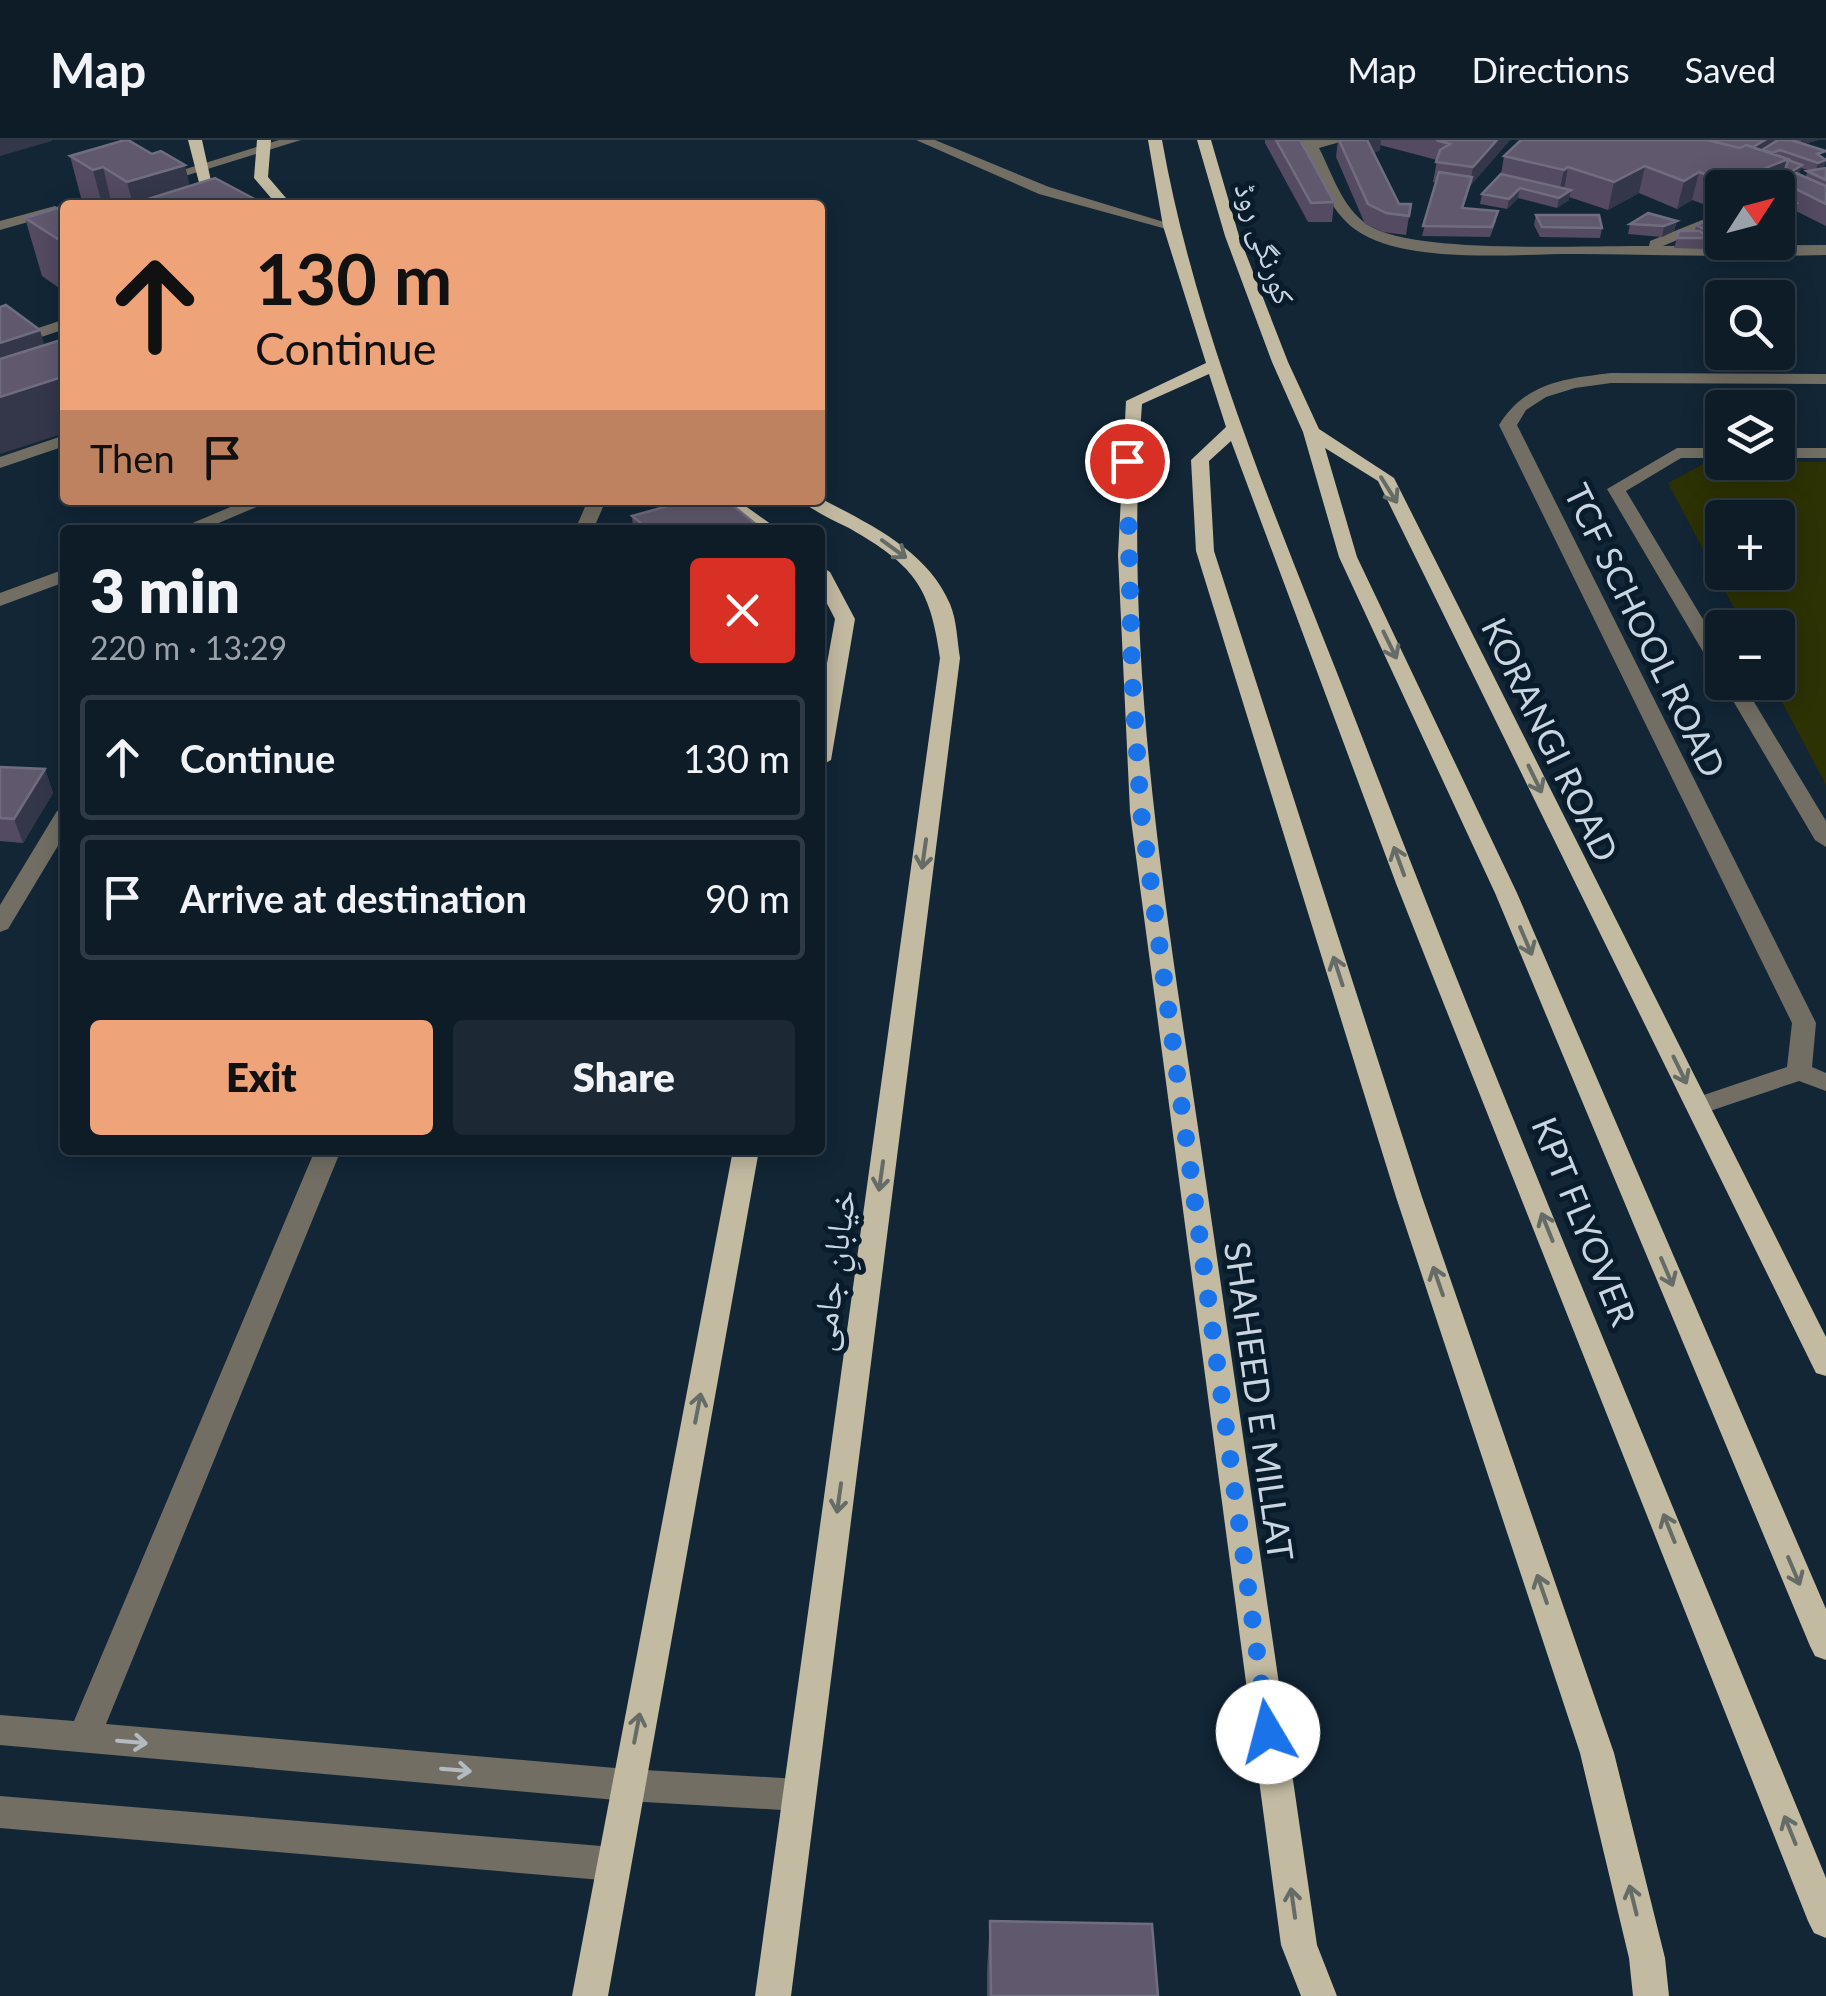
<!DOCTYPE html>
<html lang="en">
<head>
<meta charset="utf-8">
<style>
  :root { --surface:#0e1c28; --page:#1c2934; --text:#f1f3f6; --muted:#9ba1a8; --line:#2e3a45; --accent:#efa378 }
  body { margin:0; font-family:Lato,"Noto Naskh Arabic",sans-serif; background:var(--page); color:var(--text); height:100vh; display:flex; flex-direction:column; font-size:38px; white-space:nowrap }
  * { box-sizing:border-box; margin:0 }
  p { font-size:32px; color:var(--muted) }
  .icon { flex:none; width:55px; height:55px; fill:none; stroke:currentColor; stroke-width:2; stroke-linecap:round; stroke-linejoin:round }
  .map { position:relative; flex:1; overflow:hidden }
  .panel { position:absolute; left:60px; top:385px; width:765px; height:630px; display:flex; flex-direction:column; background:var(--surface); border-radius:10px; box-shadow:0 5px 25px #0003,0 0 0 2px var(--line) }
  .panel>* { flex:none }
  .banner { position:absolute; left:60px; top:60px; width:765px; height:305px; border-radius:10px; box-shadow:0 5px 25px #0003,0 0 0 2px var(--line); background:#efa378; color:#111; overflow:hidden }
  .needle { width:65px; rotate:54deg }
  .tools { position:absolute; left:1705px; top:30px; display:grid; gap:20px }
  .tools a { display:grid; place-items:center; width:90px; height:90px; border-radius:10px; background:var(--surface); box-shadow:0 5px 25px #0003,0 0 0 2px var(--line); font-size:50px }
  .pin { position:absolute; display:grid; place-items:center; width:85px; height:85px; color:#fff; margin:-42px; border:5px solid #fff; border-radius:50%; box-shadow:0 2px 10px #0007 }
  .me { position:absolute; width:110px; margin:-55px; rotate:352deg; stroke-linejoin:round; filter:drop-shadow(0 0 8px #0008) }
  .turn { display:flex; align-items:center; gap:35px; height:210px; padding:0 30px; font-size:45px }
  .turn .icon { width:130px; height:130px; stroke-width:2.5 }
  .turn b { display:block; font-size:70px; line-height:85px }
  .then { display:flex; align-items:center; height:95px; padding:0 30px; background:#0003; gap:20px; font-size:38px }
  .round { display:grid; place-items:center; flex:none; width:105px; height:105px; border-radius:10px; background:var(--page) }
  .headline { display:flex; align-items:center; justify-content:space-between; height:170px; padding:0 30px }
  h1 { font-size:60px; font-weight:800; line-height:75px }
  .button { display:flex; gap:20px; margin-top:auto; padding:20px 30px }
  .button a { flex:1; height:115px; border-radius:10px; background:var(--accent); color:#111; font-size:40px; font-weight:800; line-height:115px; text-align:center }
  .button a+a { background:var(--page); color:var(--text) }
  ul { padding:0; list-style:none }
  li { display:flex; align-items:center; gap:30px; height:125px; margin:0 20px 15px; padding:0 10px; border:5px solid var(--line); border-radius:10px }
  li div { flex:1 }
  li b { display:block; font-size:38px }
  li em { font-style:normal }
  header { display:flex; align-items:center; gap:60px; box-sizing:border-box; height:140px; padding:0 50px; background:var(--surface); border-bottom:2px solid var(--line) }
  header strong { font-size:48px }
  nav { display:flex; gap:55px; margin-inline-start:auto; font-size:35px }
  .map>svg:first-child { display:block }
  .green { fill:#2d3203; fill-rule:evenodd }
  .lines { fill:none; stroke-linecap:round; stroke-linejoin:round }
  .minor { fill:#726e63; fill-rule:evenodd }
  .major { fill:#c2baa1; fill-rule:evenodd }
  .wall { fill:#544a61; fill-rule:evenodd }
  .shaded-wall { fill:#34364a }
  .building { fill:#60596e; stroke:#716d80; stroke-width:2.5 }
  .oneway { stroke:#656b66 }
  .oneway2 { stroke:#b3bbc1 }
  .route { stroke:#1a73e8; stroke-width:18; stroke-dasharray:0 32.4 }
  .labels { text-anchor:middle; dominant-baseline:central; stroke-width:10; stroke-linejoin:round; paint-order:stroke }
  .far-street-label { font-size:30px; fill:#c9d5e0; stroke:#081c2c }
  .street-label { font-size:35px; fill:#c9d5e0; stroke:#081c2c }
</style>
</head>
<body>
<header>
<strong>Map</strong>
<nav><a>Map</a><a>Directions</a><a>Saved</a></nav>
</header>
<div class="map">
<svg width="1826" height="1856" viewBox="0 0 1826 1856">
  <rect width="100%" height="100%" fill="#122636"/>
  <!-- green -->
  <path class="green" d="M1709,321L1826,322V645L1772,543L1778,542V488L1744,487L1668,343ZM1722,378H1778V432H1722Z"/>
  <g class="lines">
    <!-- minor -->
    <path class="minor" d="M279,0H301L159,44L147,41Z
      M916,0H935L1049,47L1177,86L1170,90L1039,54Z
      M1301,0H1347L1319,8C1332,33 1342,68 1368,85C1414,115 1587,105 1649,106L1650,101L1722,72V81L1663,106L1826,105V115C1745,117 1663,115 1582,114C1520,113 1407,126 1356,90C1328,71 1315,29 1301,0Z
      M115,48L122,52L120,55L87,65H65Z
      M55,66L62,70L60,73L0,90V81Z
      M65,179V189L0,211V201Z
      M1611,233L1826,234V244L1611,243L1575,248L1546,257L1526,270L1517,285L1816,883L1812,927L1826,933V951L1799,941L1698,975L1689,972L1685,966L1689,960L1787,927L1792,883L1499,285C1526,242 1564,239 1611,233Z
      M65,295V306L0,328V317Z
      M1677,308H1722V318H1681L1626,351L1722,511V533L1712,527L1607,349Z
      M1778,308H1826V318H1778Z
      M247,360H273L202,390H176Z
      M588,360H606L593,390H575Z
      M65,429V442L0,466V453Z
      M1722,542H1742L1826,681V707L1815,700Z
      M65,669V694L8,789L0,792V765L57,671Z
      M315,1010H341L106,1584L627,1629L799,1639L811,1644L816,1655L811,1666L799,1671L627,1661L0,1605V1575L74,1581Z
      M0,1656L613,1707L625,1712L630,1724L625,1736L613,1741L0,1688Z"/>
    <!-- major -->
    <path class="major" d="M188,0H202L213,50L223,65H208L203,58Z
      M257,0H271L268,37L292,65H277L254,38Z
      M1148,0H1162C1199,208 1289,406 1364,602C1511,984 1671,1360 1826,1738V1798L1814,1793L1808,1781L1397,746L1231,301L1209,321L1214,411L1422,1057L1614,1613L1665,1818L1669,1856H1633L1629,1818L1580,1613L1396,1057L1196,411L1191,320L1226,287L1209,234L1142,264C1123,512 1164,757 1200,1001C1239,1269 1278,1537 1317,1805L1337,1856H1301L1281,1805L1130,672L1118,415L1126,261L1206,223L1163,86Z
      M1197,0H1211L1239,96L1288,222L1319,289L1394,338L1826,1197V1236L1816,1233L1812,1225L1378,341L1325,308L1357,417L1517,753L1826,1469V1520L1815,1516L1810,1506L1495,753L1339,417L1303,292L1272,222L1225,96Z
      M820,358C869,384 927,410 950,464C957,481 957,500 960,518L791,1856H755L940,518C930,445 913,425 849,388C833,380 814,372 801,360Z
      M716,360H737L779,390H758Z
      M820,426L830,432L855,479L831,620L820,626V562L835,479L820,450Z
      M733,1010H759L608,1856H572Z"/>
  </g>
  <!-- wall -->
  <path class="wall" d="M1265,0H1300L1334,62L1332,82H1308L1265,3Z
    M1338,0H1510L1470,46L1463,68L1496,81L1490,97L1422,96L1436,42H1433L1437,20L1380,5V10L1374,13L1399,64H1411L1406,95L1383,92L1365,84L1336,17Z
    M1521,0H1818L1804,4L1824,18V28H1826V86L1794,70L1793,73L1778,78V48H1722V71L1692,60L1677,69L1639,53L1608,70L1569,57V60L1557,68L1518,58L1507,69L1480,64L1482,54L1501,34L1504,16ZM1801,28L1810,31H1807L1806,37L1799,34Z
    M70,16L190,46L258,61L259,65H83Z
    M65,70V152L42,136L25,78Z
    M1722,74V102H1764L1763,106L1718,108L1707,102L1705,109L1674,108L1679,91H1695L1696,85Z
    M1536,75L1602,88L1600,98L1540,97L1534,85Z
    M1677,81L1674,91L1662,97L1628,94L1630,84Z
    M632,376L763,390H633Z
    M0,627L45,629L53,653L23,703L0,701Z
    M990,1781L1158,1856H987V1831Z"/>
  <!-- shaded-wall -->
  <path class="shaded-wall" d="M0,0H52V1L0,16Z
    M1367,0H1381L1380,10L1364,18Z
    M1497,0H1510L1470,46L1473,27Z
    M1765,0H1779L1749,25L1738,16Z
    M1801,0H1818L1800,5Z
    M1788,19L1783,37L1802,25L1799,35L1776,39L1773,48H1728L1729,43Z
    M1826,20L1824,29L1815,33L1818,23Z
    M185,25L194,65H133L127,42Z
    M1645,26L1639,53L1608,70L1614,42Z
    M103,27L112,65H102L93,30Z
    M1568,27L1563,55L1558,58L1564,30Z
    M1699,32L1692,60L1677,69L1684,41Z
    M1520,48L1518,58L1507,69L1509,59Z
    M1571,50L1569,60L1557,68L1559,58Z
    M1796,63L1793,73L1778,78V69Z
    M1677,81L1674,91L1662,97L1664,86Z
    M40,190L54,240L65,236V293L0,314V203Z
    M45,629L53,653L23,703L14,679Z"/>
  <!-- building -->
  <path class="building" d="M125,0H128L152,14L161,11L185,25L127,42L103,27L93,30L70,16Z
    M1276,0H1300L1334,62L1311,63Z
    M1339,0H1367L1399,64H1411L1409,76L1386,73L1368,64Z
    M1436,0H1497L1473,27L1436,22L1440,10L1450,4Z
    M1521,0H1707L1740,8L1746,5L1788,19L1729,43L1699,32L1684,41L1645,26L1614,42L1568,27L1564,30L1504,16Z
    M1707,0H1765L1753,7L1746,5L1740,8Z
    M1778,0H1791L1826,11L1817,14L1826,20L1818,23L1780,10L1772,13L1762,10Z
    M1788,20L1802,25L1783,37Z
    M1826,28V40L1807,31Z
    M1439,32L1472,37L1462,68L1498,71L1492,87L1423,86Z
    M1796,33L1826,46V64L1776,39Z
    M1501,34L1571,50L1559,58L1520,48L1509,59L1482,54Z
    M215,38L258,61L247,65H129Z
    M1778,56H1780L1796,63L1778,69Z
    M61,67L65,70L64,103L25,78Z
    M1648,73L1677,81L1664,86L1630,84Z
    M1722,74V98L1696,85Z
    M1536,75H1599L1602,88L1542,87Z
    M1679,91H1700L1708,98H1677Z
    M6,165L40,190L0,203V167Z
    M58,201L65,206V236L0,257V219Z
    M689,360H726L763,390H650L632,376Z
    M0,627L45,629L14,679L0,678Z
    M990,1781L1152,1784L1158,1856H991Z"/>
  <!-- one-way arrows -->
  <defs><path id="oneway-shaft" d="M-6 0H5M1.5-3L5.5 0L1.5 3" fill="none" stroke-width="1.6" stroke-linecap="round" stroke-linejoin="round" transform="scale(2.5)"/></defs>
  <g class="oneway">
    <use href="#oneway-shaft" transform="translate(1389 350) rotate(58)"/>
    <use href="#oneway-shaft" transform="translate(894 409) rotate(36)"/>
    <use href="#oneway-shaft" transform="translate(1390 505) rotate(64)"/>
    <use href="#oneway-shaft" transform="translate(1535 639) rotate(64)"/>
    <use href="#oneway-shaft" transform="translate(924 714) rotate(98)"/>
    <use href="#oneway-shaft" transform="translate(1399 721) rotate(-110)"/>
    <use href="#oneway-shaft" transform="translate(1526 801) rotate(67)"/>
    <use href="#oneway-shaft" transform="translate(1338 831) rotate(-108)"/>
    <use href="#oneway-shaft" transform="translate(1680 930) rotate(64)"/>
    <use href="#oneway-shaft" transform="translate(881 1036) rotate(98)"/>
    <use href="#oneway-shaft" transform="translate(1547 1087) rotate(-112)"/>
    <use href="#oneway-shaft" transform="translate(1667 1132) rotate(67)"/>
    <use href="#oneway-shaft" transform="translate(1438 1141) rotate(-109)"/>
    <use href="#oneway-shaft" transform="translate(698 1268) rotate(-79)"/>
    <use href="#oneway-shaft" transform="translate(839 1358) rotate(98)"/>
    <use href="#oneway-shaft" transform="translate(1669 1388) rotate(-112)"/>
    <use href="#oneway-shaft" transform="translate(1794 1431) rotate(67)"/>
    <use href="#oneway-shaft" transform="translate(1542 1449) rotate(-109)"/>
    <use href="#oneway-shaft" transform="translate(637 1588) rotate(-79)"/>
    <use href="#oneway-shaft" transform="translate(1790 1690) rotate(-112)"/>
    <use href="#oneway-shaft" transform="translate(1633 1760) rotate(-104)"/>
    <use href="#oneway-shaft" transform="translate(1293 1763) rotate(-98)"/>
  </g>
  <g class="oneway2">
    <use href="#oneway-shaft" transform="translate(132 1602) rotate(5)"/>
    <use href="#oneway-shaft" transform="translate(456 1630) rotate(5)"/>
  </g>
  <g class="lines">
    <!-- route -->
    <path class="route" d="M1127,321L1132,536L1141,672L1268,1592"/>
  </g>
  <g class="labels">
    <!-- far-street labels -->
    <g class="far-street-label">
      <text transform="translate(1266 103) rotate(71)">کورنگی روڈ</text>
    </g>
    <!-- street labels -->
    <g class="street-label">
      <text transform="translate(1646 490) rotate(64)">TCF SCHOOL ROAD</text>
      <text transform="translate(1551 599) rotate(64)">KORANGI ROAD</text>
      <text transform="translate(1585 1081) rotate(68)">KPT FLYOVER</text>
      <text transform="translate(831 1130) rotate(-82)">خیابانِ جامی</text>
      <text transform="translate(1260 1261) rotate(82)">SHAHEED E MILLAT</text>
    </g>
  </g>
</svg>
<div class="tools">
<a><svg class="needle" viewBox="-14 -14 28 28"><path d="M0-13l5 13h-10z" fill="#e53935"/><path d="M0 13l5-13h-10z" fill="#9ba1a8"/></svg></a>
<a><svg class="icon" aria-label="search" viewBox="0 0 24 24"><circle cx="10" cy="10" r="6"/><path d="M15 15l6 6"/></svg></a>
<a><svg class="icon" aria-label="layers" viewBox="0 0 24 24"><path d="M12 4l9 5-9 5-9-5zM3 14l9 5 9-5"/></svg></a>
<a>+</a>
<a>−</a>
</div>
<div class="pin" style="left:1127px;top:321px;background:#d93025"><svg class="icon" aria-label="arrive" viewBox="0 0 24 24"><path d="M6 21V4h12l-3 4 3 4H6"/></svg></div>
<svg class="me" style="left:1268px;top:1592px" viewBox="-20 -20 40 40"><circle r="19" fill="#fff"/><path d="M0-13L10 11 0 6-10 11z" fill="#1a73e8"/></svg>
<div class="banner">
<div class="turn"><svg class="icon" aria-label="ahead" viewBox="0 0 24 24"><path d="M12 20V5M6 11l6-6 6 6"/></svg><div><b>130 m</b>Continue</div></div>
<div class="then">Then<svg class="icon" aria-label="arrive" viewBox="0 0 24 24"><path d="M6 21V4h12l-3 4 3 4H6"/></svg></div>
</div>
<section class="panel">
<div class="headline"><div><h1>3 min</h1><p>220 m · 13:29</p></div><a class="round" style="background:#d93025;color:#fff"><svg class="icon" aria-label="close" viewBox="0 0 24 24"><path d="M6 6l12 12M18 6L6 18"/></svg></a></div>
<ul>
<li><svg class="icon" aria-label="ahead" viewBox="0 0 24 24"><path d="M12 20V5M6 11l6-6 6 6"/></svg><div><b>Continue</b></div><em>130 m</em></li>
<li><svg class="icon" aria-label="arrive" viewBox="0 0 24 24"><path d="M6 21V4h12l-3 4 3 4H6"/></svg><div><b>Arrive at destination</b></div><em>90 m</em></li>
</ul>
<div class="button"><a>Exit</a><a>Share</a></div>
</section>
</div>
</body>
</html>
